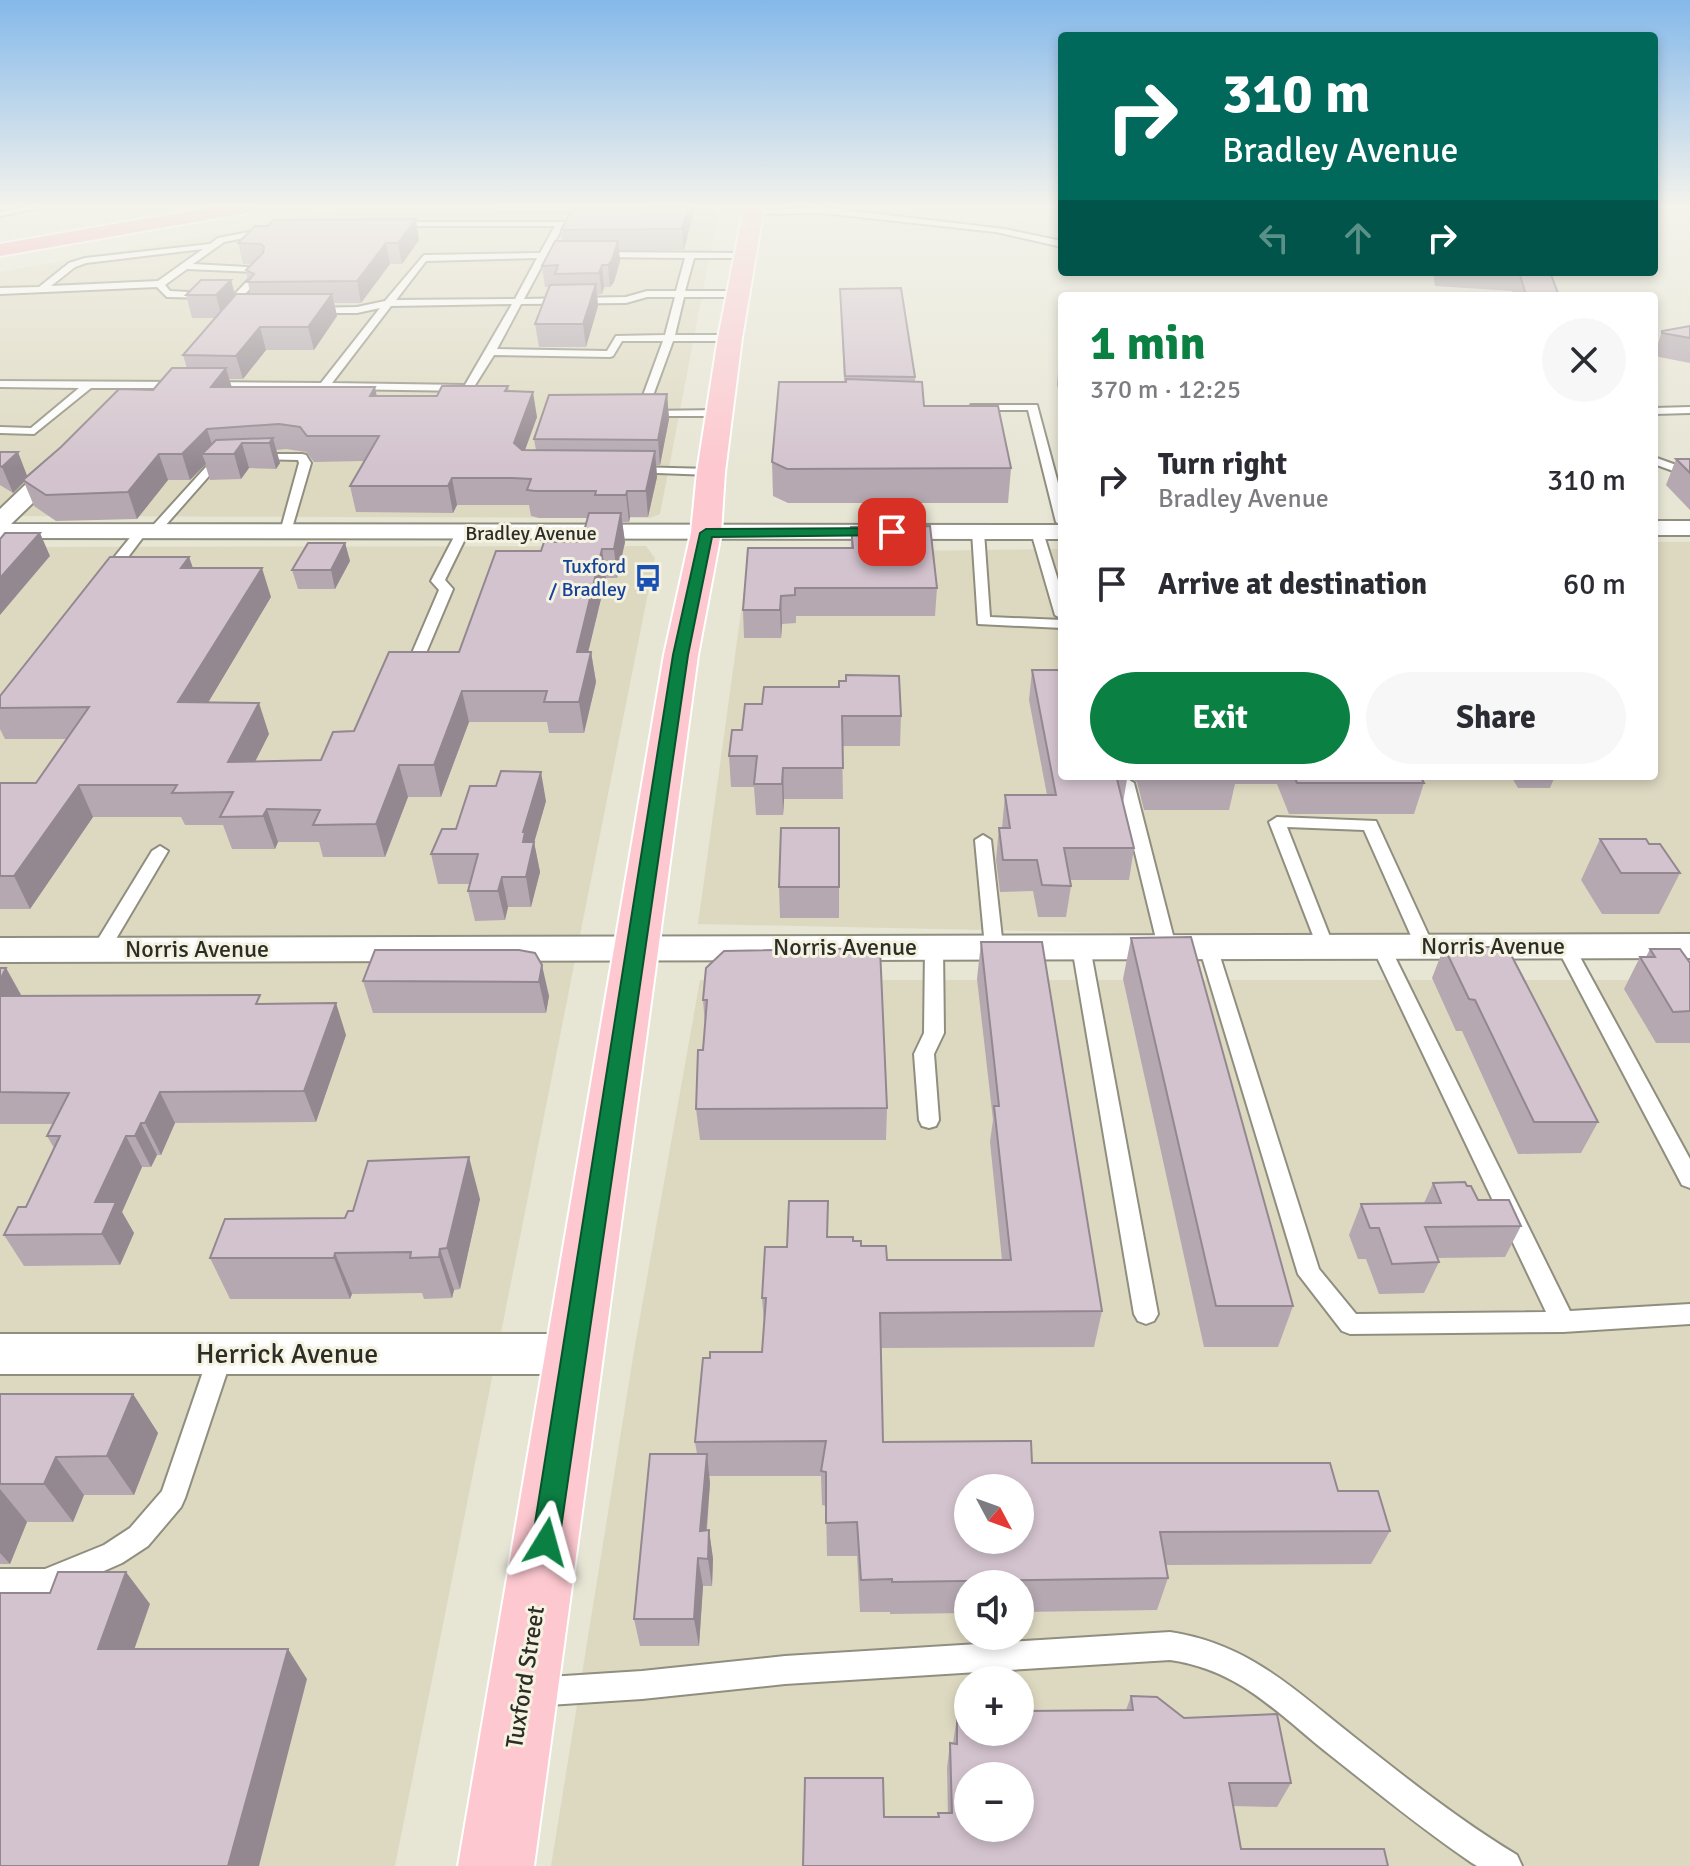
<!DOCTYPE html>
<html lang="en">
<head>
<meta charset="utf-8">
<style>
  :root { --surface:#fff; --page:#f7f7f7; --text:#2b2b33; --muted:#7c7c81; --accent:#0b8043 }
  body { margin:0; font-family:Signika,sans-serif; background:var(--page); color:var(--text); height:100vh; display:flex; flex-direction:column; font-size:30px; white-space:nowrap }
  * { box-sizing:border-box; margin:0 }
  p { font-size:26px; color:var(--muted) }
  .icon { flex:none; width:44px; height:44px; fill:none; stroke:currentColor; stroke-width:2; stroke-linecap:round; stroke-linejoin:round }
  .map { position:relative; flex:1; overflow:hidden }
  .panel { position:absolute; left:1058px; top:292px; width:600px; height:488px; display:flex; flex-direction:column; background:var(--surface); border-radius:8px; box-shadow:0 4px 12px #0003 }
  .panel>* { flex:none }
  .banner { position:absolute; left:1058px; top:32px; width:600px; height:244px; border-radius:8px; box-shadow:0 4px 12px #0003; background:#00695c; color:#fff; overflow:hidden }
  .needle { width:52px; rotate:131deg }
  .buttons { position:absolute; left:954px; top:1474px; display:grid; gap:16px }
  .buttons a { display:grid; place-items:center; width:80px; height:80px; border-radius:50%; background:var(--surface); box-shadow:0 4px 12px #0003; font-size:40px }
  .pin { position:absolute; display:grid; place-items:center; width:68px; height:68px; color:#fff; margin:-34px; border-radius:16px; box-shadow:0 4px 12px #0006 }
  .me { position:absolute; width:88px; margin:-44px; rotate:8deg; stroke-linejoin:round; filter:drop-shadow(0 0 6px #0008) }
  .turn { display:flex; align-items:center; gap:28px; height:168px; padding:0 32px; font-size:36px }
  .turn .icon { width:104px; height:104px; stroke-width:2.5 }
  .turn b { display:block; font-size:56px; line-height:68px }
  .lanes { display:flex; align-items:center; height:76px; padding:0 32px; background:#0003; justify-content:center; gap:40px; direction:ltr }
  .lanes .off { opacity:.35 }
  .round { display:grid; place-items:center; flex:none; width:84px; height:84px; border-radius:42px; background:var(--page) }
  .overview { display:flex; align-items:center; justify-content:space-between; height:136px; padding:0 32px }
  h1 { font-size:48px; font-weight:700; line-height:60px; color:var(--accent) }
  .action { display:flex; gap:16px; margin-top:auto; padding:16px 32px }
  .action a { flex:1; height:92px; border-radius:48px; background:var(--accent); color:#fff; font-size:32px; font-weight:700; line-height:92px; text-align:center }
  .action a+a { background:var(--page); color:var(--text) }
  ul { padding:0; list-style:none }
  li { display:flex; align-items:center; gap:24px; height:104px; padding:0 32px }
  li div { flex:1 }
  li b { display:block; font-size:30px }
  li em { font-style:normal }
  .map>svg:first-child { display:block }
  .built { fill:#ddd9c1; fill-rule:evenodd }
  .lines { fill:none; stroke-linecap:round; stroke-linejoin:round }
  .service-casing { stroke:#908e7f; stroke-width:4 }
  .minor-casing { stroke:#908e7f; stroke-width:4 }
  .primary-casing { stroke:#fff; stroke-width:4 }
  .motorway-casing { stroke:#fff; stroke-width:4 }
  .service { fill:#fff; fill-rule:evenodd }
  .minor { fill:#fff; fill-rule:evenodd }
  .primary { fill:#fdc8d0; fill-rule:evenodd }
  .motorway { fill:#fca3b1; fill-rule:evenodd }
  .wall { fill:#b5a8b1 }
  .shaded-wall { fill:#948890 }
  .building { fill:#d3c3ce; stroke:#948890; stroke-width:2; fill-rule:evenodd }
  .route { fill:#0b8043; stroke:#07532c; stroke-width:2 }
  .labels { text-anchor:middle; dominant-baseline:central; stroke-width:6; stroke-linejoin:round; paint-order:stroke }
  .far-street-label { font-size:20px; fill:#2d2c26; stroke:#f4f2e1 }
  .far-transit-label { font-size:20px; fill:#164399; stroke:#f4f2e1; text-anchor:end }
  .street-label { font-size:24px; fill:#2d2c26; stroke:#f4f2e1 }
  .near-street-label { font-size:28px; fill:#2d2c26; stroke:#f4f2e1 }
</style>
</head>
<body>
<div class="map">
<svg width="1690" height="1866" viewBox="0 0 1690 1866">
  <rect width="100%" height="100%" fill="#e7e5d4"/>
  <!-- built -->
  <path class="built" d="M348,207H719L660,514L650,518L0,516V272L276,224Z
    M1654,542H1690V945L698,924L748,561L765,553L1062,549V776H1654Z
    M646,546L655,558L395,1866H0V547Z
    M700,980H1690V1866H551L635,1345ZM968,1488H1020V1540H968ZM968,1584H1020V1636H968ZM968,1680H1020V1732H968ZM968,1776H1020V1828H968Z"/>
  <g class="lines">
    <!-- service casing -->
    <g class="service-casing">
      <path id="service" d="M26,207L39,208L0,216V212Z
        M819,207L1004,229L1062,241V247L996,232L823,213L753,214L749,212Z
        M395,222H592L589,226H563L549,253L574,255L546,258L524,299L626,297L647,291H676L685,258L593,257L596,252L748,253L745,258H694L685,291H738L743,294L738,297H684L675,335H730L735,338L730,341H673L651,401L646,404L641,401L663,341H622L613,356L610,357L494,355L472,390L468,391L202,387L201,385L206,382L321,383L380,308L357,313H314L311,308L357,307L385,301L424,255L540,253L555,226H392ZM537,258L515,299L396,300L426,261ZM647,297H675L665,335L616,336L607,351L497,349L521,304L626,303ZM512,304L465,385L332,383L391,306Z
        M270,228L273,232L224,242L193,264L266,268V272L246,293L257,296L248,304L243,301L245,299L233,296L256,272L187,269L165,285L170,291L207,293L210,298L167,297L157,287L0,294V288L39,287L69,263L85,258L210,244L218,238ZM203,249L158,281L51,286L75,267L86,263Z
        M0,381L181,382L186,385L181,388H91L34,434L0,433V427L31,428L79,388L0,387Z
        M971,405H1037L1062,498V526L1056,522L1028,410H975L971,409Z
        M1690,407V413L1654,414V408Z
        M645,411L720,410L725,413L720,416H641V412Z
        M226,454L230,455V459L216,468L157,535L147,532L113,577H103V571L137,529L147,532L215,457Z
        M252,454H302L306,455L311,463L290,535L280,532L299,463L298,460L256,459L250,456Z
        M1654,457L1690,470V477L1654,464Z
        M634,467L711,469L717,472L711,475L630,472L628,470Z
        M978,528L984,532L990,617L1062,620V628L978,624L972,532Z
        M1037,528L1043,532L1062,593V619L1055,615L1031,532Z
        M462,529L468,533L445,580L453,589L426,653L424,656H414L412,653L439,590L431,581L456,533Z
        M1126,778L1134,783L1176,947L1167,953L1158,947L1118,783Z
        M1277,817L1376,821L1434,947L1431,951L1425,953L1416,947L1364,830L1287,827L1334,947L1325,953L1319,951L1269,822Z
        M983,835L991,840L1003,947L994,953L985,947L975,840Z
        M160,846L168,851L110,949L101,955L95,953L92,949L152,851Z
        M1565,940L1574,946L1690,1159V1188L1682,1185L1556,946Z
        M934,941L943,947L944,1033L934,1054L939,1120L936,1126L929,1128L922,1126L919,1120L914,1054L924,1033L925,947Z
        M1081,941L1090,947L1158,1314L1154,1321L1146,1324L1138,1321L1134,1314L1072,947Z
        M1208,941L1217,947L1319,1269L1356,1314L1546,1312L1372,947L1381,941L1390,947L1570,1311L1690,1304V1324L1563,1332L1350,1334L1342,1331L1298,1274L1199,947Z
        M221,1343L229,1346L233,1354L185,1498L181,1507L148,1546L122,1563L45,1597H0V1569H45L104,1545L130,1528L162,1491L209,1354L213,1346Z
        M1170,1632C1249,1644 1293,1689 1353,1736C1406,1778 1459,1820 1517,1855L1522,1866H1477L1472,1863C1423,1830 1377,1792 1330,1755C1277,1713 1240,1670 1170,1660L785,1684L642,1699L533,1706L523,1702L519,1692L523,1682L533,1678L642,1671L785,1656Z"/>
    </g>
    <!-- minor casing -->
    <g class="minor-casing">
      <path id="minor" d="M56,461L67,468L64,473L11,524L1062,525V539L0,538V509L48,463Z
        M1654,521H1690V535H1654Z
        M1690,934V958L0,962V938Z
        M0,1334H574L590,1340L597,1354L590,1368L574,1374H0Z"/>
    </g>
    <!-- primary casing -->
    <g class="primary-casing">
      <path id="primary" d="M744,207H764L742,338L725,472L721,533L698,655L534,1866H458L664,655L691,533L697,472L718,338Z"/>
    </g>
    <!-- motorway casing -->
    <g class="motorway-casing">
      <path id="motorway" d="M212,207H255L246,213L0,256V244Z"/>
    </g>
    <!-- service -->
    <use href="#service" class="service"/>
    <!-- minor -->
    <use href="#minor" class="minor"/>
    <!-- primary -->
    <use href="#primary" class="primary"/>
    <!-- motorway -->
    <use href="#motorway" class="motorway"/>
  </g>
  <!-- wall -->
  <path class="wall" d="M492,207H695L684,250H619L620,261L614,282L610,287H604L602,294L597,295L598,306L586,347H539L535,324L550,287H545L542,266L562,241L561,230L569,214H493Z
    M419,240L402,264H390L361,303H334L337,316L314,350H266L243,379H229L232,387L377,396H437L508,386L509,391L537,417L525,450H536L534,439L667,394L669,419L660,465H656L657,477L648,517H630L629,522H622L625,542L617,578H606L588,652H591L596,682L584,733H549L547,722H469L441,797H408L385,857H323L319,842H278L275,849H232L223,825H185L181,817H93L30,909H0V783H36L67,739H5L0,729V696L189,557L193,568L271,597L208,702L269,734L255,761L321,760L354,731L459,652L541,551L581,542L588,518H539L531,516L529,505H457L453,513L356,512L350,486L364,461L314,462L306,452L286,449L276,450L280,463L276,469L249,468L241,479L210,480L205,464L190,480H168L137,519L56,521L34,506L24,482L13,493L0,485V452L27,477L153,390L187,368L183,355L216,318H192L186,295L231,280L235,295L250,294L246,270L251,264H243L238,243Z
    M1433,272H1550L1559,296H1513L1512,291L1435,286Z
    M840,289L915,377V382L924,406L1011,468L1008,503H788L773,496L772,462L844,382Z
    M1690,326V363L1654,356L1662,331Z
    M1059,361H1062V400L1057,385Z
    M1676,459H1690V510L1666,485Z
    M851,527L937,588L935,616H796V623L782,624L781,638H744L743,610L851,548Z
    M345,543L350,561L335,589H298L292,570Z
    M1032,670L1062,776H1420L1424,783L1414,814H1289L1277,784H1235L1229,810H1144L1137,782L1126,776L1127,779L1123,803L1134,848L1129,880H1070L1071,886L1066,917H1038L1033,891L1000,892L996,860L999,828H1002L1005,795H1047L1029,700Z
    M745,704L901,716L900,746H842L843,799H784L783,815H756L754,787H731L729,756L742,730Z
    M1511,776H1555L1550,788H1518Z
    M546,801L534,842L540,872L531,907H508L505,920L475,921L468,891L470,884H438L431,854L456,829Z
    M839,828V918H780L779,887Z
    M1600,839L1649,844L1680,873L1659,914H1602L1581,880Z
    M1131,938L1293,1306L1278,1347H1204L1123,979Z
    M981,942L1102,1311L1094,1347L880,1348L883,1442L1032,1463L1338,1491L1390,1531L1371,1564L1166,1565L1168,1578L1157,1610L1020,1612V1584H968V1613L890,1614V1612H860L857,1556H827L826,1506L822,1505L821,1476H709L710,1483L707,1531L709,1530L713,1559L712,1586H703L699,1646H640L634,1619L697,1454L695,1442L762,1352L764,1323L762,1298L787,1247L828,1201V1237L853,1241L887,1260H1002L990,1142L993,1120L977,979Z
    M1444,947L1598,1122L1581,1153L1518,1154L1462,1031H1456L1432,978Z
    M1650,949L1690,963V1043H1656L1624,989L1640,957H1646Z
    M535,953L549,996L546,1013H373L363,981Z
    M0,968H6L22,996L263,1004L346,1035L316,1122L175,1123L161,1155H157L151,1167H142L122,1212L134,1233L120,1265L24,1266L4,1235L26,1207L54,1148L47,1136L53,1124H0Z
    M706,968L887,1108L886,1140H700L696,1109L705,1025L703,1000Z
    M1433,1183L1467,1186L1478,1200L1521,1226L1505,1257L1437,1258L1439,1262L1424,1293L1379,1294L1366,1259H1358L1349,1235L1361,1204L1424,1203Z
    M480,1199L460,1289L454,1290L452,1298L424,1299L422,1293L352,1294L350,1299H230L210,1258L345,1218Z
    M0,1394H133L158,1433L134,1495H84L73,1522H27L10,1564H0Z
    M1131,1696L1184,1718L1291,1783L1277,1807L1233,1806L1241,1849L1388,1866L884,1817H938L948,1813L947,1768L950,1743H953L957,1718L1022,1721L1024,1711L1126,1710Z"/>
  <!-- shaded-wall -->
  <path class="shaded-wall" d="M688,207H695L684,250L682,229Z
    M416,219L419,240L402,264L398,243Z
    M618,241L620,261L614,282L610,287L608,265Z
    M386,243L390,264L361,303L357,281Z
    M602,265L604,287L602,294L599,273Z
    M231,280L237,302L222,318L216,295Z
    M596,284L598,306L586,347L583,324Z
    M332,294L337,316L314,350L308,327Z
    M260,327L266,350L243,379L236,356Z
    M226,368L233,392L211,387Z
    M375,387L380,412L370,396Z
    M533,392L537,417L518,469L514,443Z
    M667,394L669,419L660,465L658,440Z
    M207,429L215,454H202L206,464L190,480L182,454Z
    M273,438L280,463L276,469L269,443Z
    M242,443L249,468L241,479L234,454Z
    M655,451L657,477L648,517L646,491Z
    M18,452L28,478L13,493L2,467Z
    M159,454L168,480L137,519L128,492Z
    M452,478L457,505L453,513L448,486Z
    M627,491L630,517L629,522L626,495Z
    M621,513L625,542L617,578L614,549Z
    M40,533L50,556L0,615V578Z
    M345,543L350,561L335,589L331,570Z
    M602,549L606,578L581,682L577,652Z
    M189,557L199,586L181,568Z
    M262,568L271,597L190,733L178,702Z
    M781,596L782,624L781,638L780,610Z
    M591,652L596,682L584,733L579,702Z
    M462,691L469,722L441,797L434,765Z
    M259,703L269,734L239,794L228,762Z
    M399,765L408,797L385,857L376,824Z
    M783,768L784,799L783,815L782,784Z
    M541,772L546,801L530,857L534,842L540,872L531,907L526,877L523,832Z
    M79,785L93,817L30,909L14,876Z
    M267,809L278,842L275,849L263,816Z
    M502,877L508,907L505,920L498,891Z
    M542,965L549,996L546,1013L539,982Z
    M6,968L23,999L0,1013V980Z
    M336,1003L346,1035L316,1122L304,1091Z
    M160,1092L175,1123L161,1155L145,1123Z
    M141,1123L157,1155L151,1167L135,1136Z
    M126,1136L142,1167L122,1212L134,1233L120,1265L102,1234L95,1202Z
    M469,1157L480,1199L460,1289L447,1248Z
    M440,1249L454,1290L452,1298L439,1257Z
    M335,1253L352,1294L350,1299L334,1258Z
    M133,1394L158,1433L134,1495L107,1456Z
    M707,1454L710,1483L704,1559L700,1531Z
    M56,1457L84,1495L73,1522L44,1484Z
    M0,1489L27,1522L10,1564L0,1553Z
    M709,1530L713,1559L712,1586L708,1559Z
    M698,1558L703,1586L699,1646L694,1619Z
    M126,1572L150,1604L124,1679L98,1649Z
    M288,1649L307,1679L259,1866H228Z"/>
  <!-- building -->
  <path class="building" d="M648,207H688L682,229L561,230L572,209H646Z
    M416,219L398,243H386L357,281L247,282L254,274L246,270L263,253L264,247L261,244L238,243L255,226H268L274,220Z
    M555,241H618L612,260L608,265H602L599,273L555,274L558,265L542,266Z
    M1519,272H1550L1559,296L1526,295Z
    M201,280H231L216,295H186Z
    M596,284L583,324H535L550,285Z
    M901,288L915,377L845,376L840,289Z
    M236,294H332L308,327H260L236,356L183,355Z
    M1690,326V338L1662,333V331Z
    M172,368H226L211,387H375L370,396H437L442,386H508L505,391L533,392L514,443L522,450L655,451L646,491H627L626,495H595L596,491H535L527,490L531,479L512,478H452L448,486H350L379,436H307L300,427L279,424L207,429L182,454H159L128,492L46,495L23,480L61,447L119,389L153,390Z
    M846,379L922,382L924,406H998L1011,468L787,469L772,462L779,382H846Z
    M667,394L658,440L534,439L549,395Z
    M273,438L269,443H242L234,454H202L216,440Z
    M0,452H18L2,467L0,466Z
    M1676,459H1690V473Z
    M589,513H621L614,549H602L577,652H591L579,702H544L547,691H462L434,765H399L376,824L313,825L320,810L267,809L263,816L220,817L233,792L172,793L177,785H79L14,876H0V783H36L89,707L0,708V696L110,557H189L181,568H262L178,702L259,703L228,762L321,760L333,732L354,731L389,652H459L496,551H541L544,542H581Z
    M930,526L937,588H795V595L781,596L780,610H743L748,548H853L851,527Z
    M5,533H40L0,578V539Z
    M308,543H345L331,570H292Z
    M1032,670H1062V776H1126L1127,779H1117L1134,848H1064L1071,886L1042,885L1037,860H1003L999,828H1010L1005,795H1056Z
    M846,675L899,676L901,716H842L843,768H783L782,784H754L757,756H729L732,730H742L745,704H762L764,687H839V681H846Z
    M501,771L541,772L523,832H525L523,842H534L526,877H502L498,891H468L478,854H431L442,829H456L470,786H496Z
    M1149,776H1235L1236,779H1150Z
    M1294,776H1420L1424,783H1297Z
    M781,828H839V887H779Z
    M1600,839H1646L1649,844H1660L1680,873H1621Z
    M1191,937L1293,1306H1216L1131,938Z
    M981,942H1042L1102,1311L880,1313L883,1442L1031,1441L1032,1463H1330L1338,1491H1378L1390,1531L1160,1532L1168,1578L892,1582V1579L861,1580L857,1522L826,1523V1472L821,1471L826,1441L695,1442L703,1358H710V1352H762L766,1298H762L765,1247H787L789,1201H828L827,1237H853V1241H861V1246H886L887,1260H1011L994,1106H999ZM968,1488H1020V1540H968Z
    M1444,947H1507L1598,1122H1534L1475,1000L1469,999Z
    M880,948L887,1108L696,1109L698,1050H703L707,1000H703L706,968L724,951Z
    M1650,949H1680L1690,963V1011L1673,1012L1640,957H1655Z
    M375,950H519L535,953L542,965L539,982L363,981Z
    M0,968H6L0,980Z
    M260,995L256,1004L336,1003L304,1091L160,1092L145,1123H141L135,1136H126L95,1202H116L102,1234L4,1235L18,1207H26L60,1136H47L69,1093L0,1092V996Z
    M469,1157L447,1248L440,1249L439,1257L410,1258L411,1252L335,1253L334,1258H210L225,1219L345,1218L348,1211H353L368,1161Z
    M1465,1182L1467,1186H1471L1478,1200H1509L1521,1226L1425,1227L1439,1262L1392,1264L1379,1228H1370L1361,1204L1441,1203L1433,1183Z
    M0,1394H133L107,1456L56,1457L44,1484H0Z
    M650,1454H707L700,1531L709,1530L708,1559L698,1558L694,1619H634Z
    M58,1572H126L98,1649H288L228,1866H0V1593H50Z
    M1131,1696L1157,1697L1184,1718L1277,1714L1291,1783H1229L1241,1849H1384L1388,1866H803L805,1778H883L884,1817H939L938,1813H952L950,1743L957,1744V1718H968V1732H1020V1721H1024V1711L1133,1710ZM968,1776H1020V1828H968Z"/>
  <!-- sky -->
  <linearGradient id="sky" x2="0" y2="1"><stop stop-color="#85b9ea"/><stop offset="0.44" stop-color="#f4f3ec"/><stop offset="1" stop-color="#f4f3ec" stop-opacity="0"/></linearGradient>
  <rect width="1690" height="468" fill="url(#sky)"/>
  <!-- route -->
  <path class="route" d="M892,528L898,532L896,535L712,537L688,655L559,1542L555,1551L546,1555L536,1551L532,1542L673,655L700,533L706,529Z"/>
  <!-- icons -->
  <defs>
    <g id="bus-bare" transform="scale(2.16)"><path d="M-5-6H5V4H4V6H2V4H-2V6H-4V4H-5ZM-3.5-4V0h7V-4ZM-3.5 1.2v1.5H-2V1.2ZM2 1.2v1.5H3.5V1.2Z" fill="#1a4fb4" stroke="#f4f2e1" stroke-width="2.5" paint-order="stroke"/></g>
  </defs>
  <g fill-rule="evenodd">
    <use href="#bus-bare" x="648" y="578"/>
  </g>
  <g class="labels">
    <!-- far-street labels -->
    <g class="far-street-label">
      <text x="531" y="533">Bradley Avenue</text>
    </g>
    <!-- far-transit labels -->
    <g class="far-transit-label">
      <text x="626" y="566">Tuxford<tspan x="626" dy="23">/ Bradley</tspan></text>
    </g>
    <!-- street labels -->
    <g class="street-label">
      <text x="1493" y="946">Norris Avenue</text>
      <text x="845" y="947">Norris Avenue</text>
      <text x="197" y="949">Norris Avenue</text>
      <text transform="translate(525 1677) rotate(-81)">Tuxford Street</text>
    </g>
    <!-- near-street labels -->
    <g class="near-street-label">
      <text x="287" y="1354">Herrick Avenue</text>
    </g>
  </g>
</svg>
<div class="buttons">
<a><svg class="needle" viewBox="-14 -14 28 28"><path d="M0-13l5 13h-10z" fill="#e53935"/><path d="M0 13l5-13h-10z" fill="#7c7c81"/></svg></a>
<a><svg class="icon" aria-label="sound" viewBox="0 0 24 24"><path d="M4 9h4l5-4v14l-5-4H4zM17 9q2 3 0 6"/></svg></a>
<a>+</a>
<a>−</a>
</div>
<div class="pin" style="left:892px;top:532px;background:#d93025"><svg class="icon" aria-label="arrive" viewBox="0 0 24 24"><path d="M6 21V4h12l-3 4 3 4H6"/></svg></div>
<svg class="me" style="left:546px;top:1542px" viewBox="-20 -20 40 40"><path d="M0-17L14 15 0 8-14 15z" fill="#0b8043" stroke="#fff" stroke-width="4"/></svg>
<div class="banner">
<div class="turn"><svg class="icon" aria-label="right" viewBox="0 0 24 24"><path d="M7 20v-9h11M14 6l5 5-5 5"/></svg><div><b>310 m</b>Bradley Avenue</div></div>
<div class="lanes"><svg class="icon off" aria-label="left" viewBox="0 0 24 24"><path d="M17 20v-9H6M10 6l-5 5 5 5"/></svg><svg class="icon off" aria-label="ahead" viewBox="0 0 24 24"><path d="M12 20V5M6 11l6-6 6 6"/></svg><svg class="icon" aria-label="right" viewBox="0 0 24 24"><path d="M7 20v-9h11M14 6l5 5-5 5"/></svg></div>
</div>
<section class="panel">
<div class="overview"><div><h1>1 min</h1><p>370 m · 12:25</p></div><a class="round"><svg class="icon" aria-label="close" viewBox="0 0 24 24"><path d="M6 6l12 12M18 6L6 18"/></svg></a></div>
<ul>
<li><svg class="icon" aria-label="right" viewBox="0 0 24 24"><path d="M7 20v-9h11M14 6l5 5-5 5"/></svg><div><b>Turn right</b><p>Bradley Avenue</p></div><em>310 m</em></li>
<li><svg class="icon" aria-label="arrive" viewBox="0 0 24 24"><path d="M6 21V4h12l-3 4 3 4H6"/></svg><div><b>Arrive at destination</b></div><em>60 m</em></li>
</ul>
<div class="action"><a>Exit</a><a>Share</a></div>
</section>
</div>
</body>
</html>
